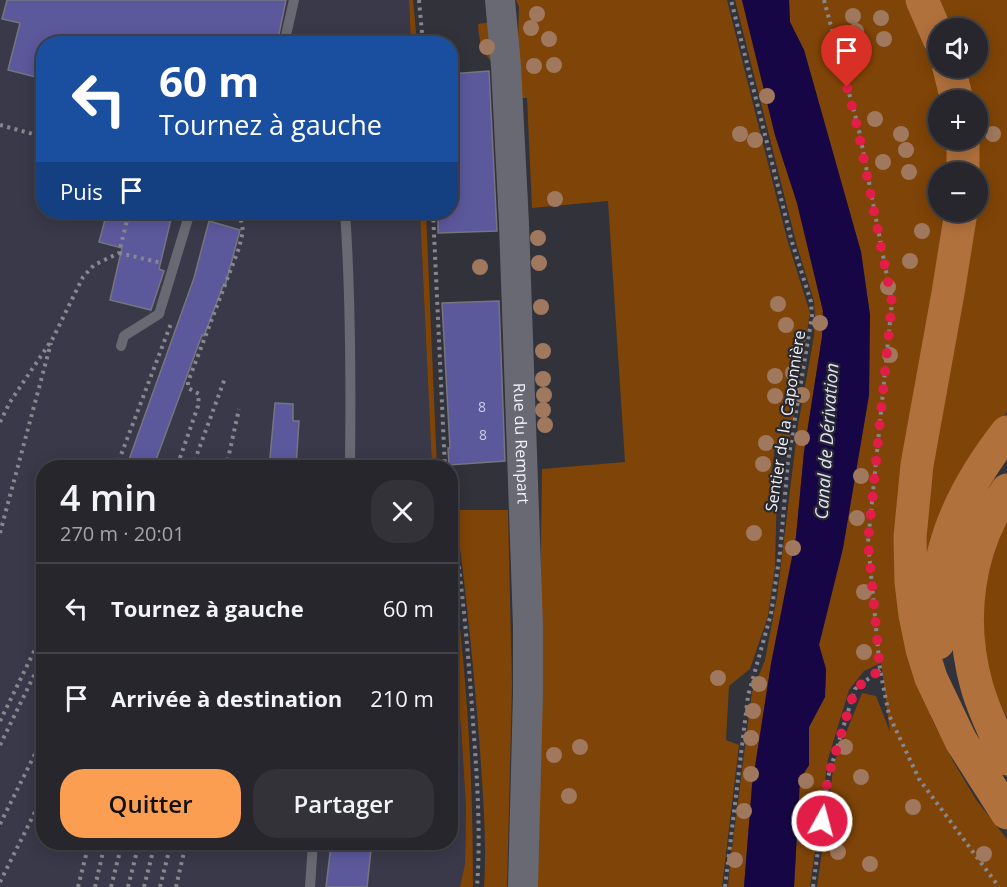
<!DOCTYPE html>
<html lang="fr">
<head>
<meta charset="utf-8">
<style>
  :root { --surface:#26262c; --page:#323238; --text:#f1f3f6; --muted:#a4a5a9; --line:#424348; --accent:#fb9e51 }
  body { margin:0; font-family:"Open Sans",sans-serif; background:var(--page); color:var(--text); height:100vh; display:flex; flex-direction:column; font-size:22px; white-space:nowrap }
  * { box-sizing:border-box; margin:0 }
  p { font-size:20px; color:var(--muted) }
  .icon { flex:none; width:33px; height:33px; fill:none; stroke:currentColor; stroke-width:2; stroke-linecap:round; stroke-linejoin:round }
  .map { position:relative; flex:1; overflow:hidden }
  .side { position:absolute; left:36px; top:460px; width:422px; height:390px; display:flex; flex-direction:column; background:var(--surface); border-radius:24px; box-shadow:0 3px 15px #0003,0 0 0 2px var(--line) }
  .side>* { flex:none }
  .top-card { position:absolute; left:36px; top:36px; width:422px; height:183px; border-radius:24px; box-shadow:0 3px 15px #0003,0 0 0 2px var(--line); background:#1a4fa0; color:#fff; overflow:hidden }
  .controls { position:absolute; left:928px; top:18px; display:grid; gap:12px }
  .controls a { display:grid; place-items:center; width:60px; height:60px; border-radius:50%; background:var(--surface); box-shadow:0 3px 15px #0003,0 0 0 2px var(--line); font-size:30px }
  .pin { position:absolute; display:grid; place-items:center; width:51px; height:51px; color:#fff; margin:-62px -26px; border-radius:50% 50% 50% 0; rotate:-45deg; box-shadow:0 0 6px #0007 }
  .pin .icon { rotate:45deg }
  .me { position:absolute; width:66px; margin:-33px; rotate:7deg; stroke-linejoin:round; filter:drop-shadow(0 0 4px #0008) }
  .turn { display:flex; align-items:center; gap:21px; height:126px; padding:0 24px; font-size:27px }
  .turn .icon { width:78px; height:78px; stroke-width:2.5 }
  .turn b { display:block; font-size:42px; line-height:51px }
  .then { display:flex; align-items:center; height:57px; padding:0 24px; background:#0003; gap:12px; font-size:22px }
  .round { display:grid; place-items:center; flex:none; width:63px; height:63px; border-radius:24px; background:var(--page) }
  .summary { display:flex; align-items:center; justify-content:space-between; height:102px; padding:0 24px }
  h1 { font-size:36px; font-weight:600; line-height:45px }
  .action { display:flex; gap:12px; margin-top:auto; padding:12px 24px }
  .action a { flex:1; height:69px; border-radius:24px; background:var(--accent); color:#111; font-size:24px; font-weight:600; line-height:69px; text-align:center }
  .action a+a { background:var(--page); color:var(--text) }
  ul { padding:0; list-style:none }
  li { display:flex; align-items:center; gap:18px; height:90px; padding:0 24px; border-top:2px solid var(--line) }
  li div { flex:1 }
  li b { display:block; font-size:22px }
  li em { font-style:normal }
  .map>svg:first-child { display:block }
  .built { fill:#393949 }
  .green { fill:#7f4407 }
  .water { fill:#170645 }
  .building { fill:#5c589c; stroke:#757580; stroke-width:1.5 }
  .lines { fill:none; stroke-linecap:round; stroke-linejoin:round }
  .path { stroke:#87878f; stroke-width:4; stroke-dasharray:3 4.5; stroke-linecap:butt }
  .lane { stroke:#696974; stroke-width:10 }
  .secondary { stroke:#696974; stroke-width:30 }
  .highway { stroke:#b1713d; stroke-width:33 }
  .tree { fill:#9f785e }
  .route { stroke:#e11d48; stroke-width:10; stroke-dasharray:0 18 }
  .labels { text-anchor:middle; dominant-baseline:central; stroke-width:4.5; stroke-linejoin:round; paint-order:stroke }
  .number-label { font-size:14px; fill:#cccce1 }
  .street-label { font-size:16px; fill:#f1f2f8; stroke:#282831 }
  .water-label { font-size:18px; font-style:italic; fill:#e1e1f6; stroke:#282831 }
</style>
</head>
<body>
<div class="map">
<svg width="1007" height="887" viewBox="0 0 1007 887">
  <rect width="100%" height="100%" fill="#32323b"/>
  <!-- built -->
  <path class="built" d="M0,0H409L411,43L44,44V212H420L432,468H44V843H450V627L461,728L466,807L465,864L460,887H0Z"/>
  <!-- green -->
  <path class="green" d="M409,0H413L417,43H411Z
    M516,0H727L787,239L810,313L790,438L775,446L771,477L777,488L775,567L768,616L750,669L729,686L726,740L739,745L722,887H536L542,469L625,462L608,201L532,208L527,98H516L519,7Z
    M735,0H742L775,135L797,203L823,311L822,337L804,452L796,537L771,664L752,786L744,887H728L730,864L752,692L765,660L777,597L798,425L814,336L815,318L814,301L797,246Z
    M789,0H911C928,32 939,65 948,100H939V140H952L953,172H939V212H951L916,414L932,719L953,761L977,801L1007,839V887H817L834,763L862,693L876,696L890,732L881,663L864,671L849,690L828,759L810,887H794L800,779L809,765V727L825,697L826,669L819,645L843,548L869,395L870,315L861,252L804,50L790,22Z
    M935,0H1007V412L972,456L923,571L918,524L970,212H978V100H967L959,68H978V28H947Z
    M492,22L495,60H490C480,48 479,39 478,24Z
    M420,212H426L437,468L432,467Z
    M455,510H508L512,686L507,887H484C487,842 483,796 480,750C474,670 466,590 455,510Z
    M1007,517V718L995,692L985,655L981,603L999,531Z
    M450,552C467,663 473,776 473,887H460L465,864L466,807L461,728L450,627Z"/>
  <!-- water -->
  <path class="water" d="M742,0H789L790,22L804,50L861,252L870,315L869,395L843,548L819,645L826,669L825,697L809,727V765L800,779L794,887H744L752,786L771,664L796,537L804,452L822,337L823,311L797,203L775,135Z"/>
  <!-- building -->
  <path class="building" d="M7,0H286L277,44H44V79L8,70L20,23L2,19Z
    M489,71L497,231L438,233V212H450V74Z
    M107,212H119L134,216L135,212H166V214L172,215L159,269L164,271L151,310L110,300L122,248L99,242Z
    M209,221L240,230L225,286H223L204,336L202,335L153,468H126L194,278Z
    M499,301L505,461L449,465L448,448H450L442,303Z
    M275,403L293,404V421H299L296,468H269Z
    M331,845L371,850L367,887H326Z"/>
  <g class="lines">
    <!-- path -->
    <path class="path" d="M419,0L423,44
      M824,0L859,130L892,302L868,542L880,670L889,715L919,779L999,887
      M0,125L44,137
      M433,212L445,468
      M119,253L162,263
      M0,422L10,402L53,338L83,277L94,265L119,253L129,212
      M180,458L198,406L199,394L188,388V382L239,248L243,231L240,215L234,212
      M116,468L172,321
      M176,468L180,458L194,464
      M192,468L225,378
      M226,468L239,409
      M450,507C462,578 468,650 473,722C477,777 481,832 477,887
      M0,533L51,343
      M0,721L44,631
      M0,745L44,655
      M0,824L44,736
      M0,882L44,794
      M78,887L89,843
      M95,887L105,843
      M111,887L122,843
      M128,887L139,843
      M144,887L155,843
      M160,887L171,843
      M176,887L186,843
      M725,887L748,696L771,614L780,552L788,461L812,316L811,302L792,242L731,0
      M813,887L828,777L855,689L880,670"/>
    <!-- lane -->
    <path class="lane" d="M284,44L294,0
      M345,212C351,297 351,382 350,468
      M121,346L124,336L159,314L190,212
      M310,887L313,843"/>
    <!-- secondary -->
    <path class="secondary" id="s1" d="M500,0L506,66L514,224L528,626V693L523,887"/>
    <!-- highway -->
    <path class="highway" d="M922,0L939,39
      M949,68L957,100
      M963,140V172
      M961,212L948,293L917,465L910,537L911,582L915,615L922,649L931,678L961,741L1007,813
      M1007,490C967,548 958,620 977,687C984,712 996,735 1007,759
      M938,643C929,561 957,496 1007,432"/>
  </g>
  <!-- trees -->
  <g class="tree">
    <circle cx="537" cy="14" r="8"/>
    <circle cx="853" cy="16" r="8"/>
    <circle cx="881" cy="18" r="8"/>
    <circle cx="531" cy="28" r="8"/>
    <circle cx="856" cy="31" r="8"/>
    <circle cx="549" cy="39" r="8"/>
    <circle cx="884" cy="39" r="8"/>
    <circle cx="487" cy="47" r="8"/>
    <circle cx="861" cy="59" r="8"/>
    <circle cx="554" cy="65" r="8"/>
    <circle cx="534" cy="66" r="8"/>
    <circle cx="767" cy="96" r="8"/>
    <circle cx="875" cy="119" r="8"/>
    <circle cx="740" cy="134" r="8"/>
    <circle cx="901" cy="134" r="8"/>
    <circle cx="993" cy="134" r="8"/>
    <circle cx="755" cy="140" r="8"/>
    <circle cx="906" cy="150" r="8"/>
    <circle cx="883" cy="162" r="8"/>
    <circle cx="909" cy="172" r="8"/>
    <circle cx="555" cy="199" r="8"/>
    <circle cx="922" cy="231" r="8"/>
    <circle cx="538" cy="238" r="8"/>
    <circle cx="910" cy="261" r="8"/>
    <circle cx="539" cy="263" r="8"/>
    <circle cx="480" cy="267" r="8"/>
    <circle cx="888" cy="287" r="8"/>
    <circle cx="778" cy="304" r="8"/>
    <circle cx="541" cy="307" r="8"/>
    <circle cx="820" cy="323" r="8"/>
    <circle cx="786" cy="325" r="8"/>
    <circle cx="543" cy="351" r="8"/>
    <circle cx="890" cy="355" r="8"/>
    <circle cx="793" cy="373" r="8"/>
    <circle cx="775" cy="376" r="8"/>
    <circle cx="543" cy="379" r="8"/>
    <circle cx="544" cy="395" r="8"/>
    <circle cx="802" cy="395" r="8"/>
    <circle cx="775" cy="396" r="8"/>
    <circle cx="543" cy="410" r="8"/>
    <circle cx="545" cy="425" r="8"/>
    <circle cx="802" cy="438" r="8"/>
    <circle cx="766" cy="443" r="8"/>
    <circle cx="763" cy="464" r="8"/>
    <circle cx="861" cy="476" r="8"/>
    <circle cx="857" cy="518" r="8"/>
    <circle cx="754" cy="533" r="8"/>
    <circle cx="793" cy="548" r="8"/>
    <circle cx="864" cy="592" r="8"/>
    <circle cx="864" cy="652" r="8"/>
    <circle cx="718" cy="678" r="8"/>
    <circle cx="759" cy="684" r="8"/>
    <circle cx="753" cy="711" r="8"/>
    <circle cx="751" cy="738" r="8"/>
    <circle cx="580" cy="747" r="8"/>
    <circle cx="845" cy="747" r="8"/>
    <circle cx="554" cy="755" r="8"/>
    <circle cx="751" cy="774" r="8"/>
    <circle cx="861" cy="777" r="8"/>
    <circle cx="806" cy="781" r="8"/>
    <circle cx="569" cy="796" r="8"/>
    <circle cx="913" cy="807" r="8"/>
    <circle cx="744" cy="811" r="8"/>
    <circle cx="804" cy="827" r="8"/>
    <circle cx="838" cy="852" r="8"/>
    <circle cx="984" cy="854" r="8"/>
    <circle cx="735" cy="860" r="8"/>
    <circle cx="870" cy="864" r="8"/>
  </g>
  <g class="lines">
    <!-- route -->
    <path class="route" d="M822,821L828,777L855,689L880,670L868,542L892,302L858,130L847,87"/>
  </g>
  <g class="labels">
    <!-- number labels -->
    <g class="number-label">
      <text x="482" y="406">8</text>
      <text x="483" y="434">8</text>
    </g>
    <!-- street labels -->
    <g class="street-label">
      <text transform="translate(785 421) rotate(-81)">Sentier de la Caponnière</text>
      <text stroke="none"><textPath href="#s1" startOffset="444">Rue du Rempart</textPath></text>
    </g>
    <!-- water labels -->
    <g class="water-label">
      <text transform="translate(826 441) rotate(-86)">Canal de Dérivation</text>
    </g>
  </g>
</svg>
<div class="controls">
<a><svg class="icon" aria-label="sound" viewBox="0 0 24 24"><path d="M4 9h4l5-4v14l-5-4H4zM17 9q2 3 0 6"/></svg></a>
<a>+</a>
<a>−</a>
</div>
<div class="pin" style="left:847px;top:87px;background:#d93025"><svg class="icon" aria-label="arrive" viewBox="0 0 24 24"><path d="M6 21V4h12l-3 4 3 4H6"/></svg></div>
<svg class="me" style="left:822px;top:821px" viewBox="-20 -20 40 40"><circle r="17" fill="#e11d48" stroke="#fff" stroke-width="3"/><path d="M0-11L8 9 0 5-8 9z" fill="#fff"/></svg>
<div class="top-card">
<div class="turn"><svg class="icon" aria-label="left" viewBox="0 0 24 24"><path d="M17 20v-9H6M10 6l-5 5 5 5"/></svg><div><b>60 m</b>Tournez à gauche</div></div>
<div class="then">Puis<svg class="icon" aria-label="arrive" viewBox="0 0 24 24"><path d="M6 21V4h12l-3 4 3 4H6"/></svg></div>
</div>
<section class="side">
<div class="summary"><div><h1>4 min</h1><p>270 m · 20:01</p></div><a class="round"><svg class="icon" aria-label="close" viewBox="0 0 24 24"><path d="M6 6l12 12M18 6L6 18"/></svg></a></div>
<ul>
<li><svg class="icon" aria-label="left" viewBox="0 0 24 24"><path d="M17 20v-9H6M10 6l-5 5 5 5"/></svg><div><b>Tournez à gauche</b></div><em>60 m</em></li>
<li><svg class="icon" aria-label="arrive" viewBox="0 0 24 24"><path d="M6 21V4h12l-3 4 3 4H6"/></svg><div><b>Arrivée à destination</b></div><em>210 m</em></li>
</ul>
<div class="action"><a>Quitter</a><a>Partager</a></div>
</section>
</div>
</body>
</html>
